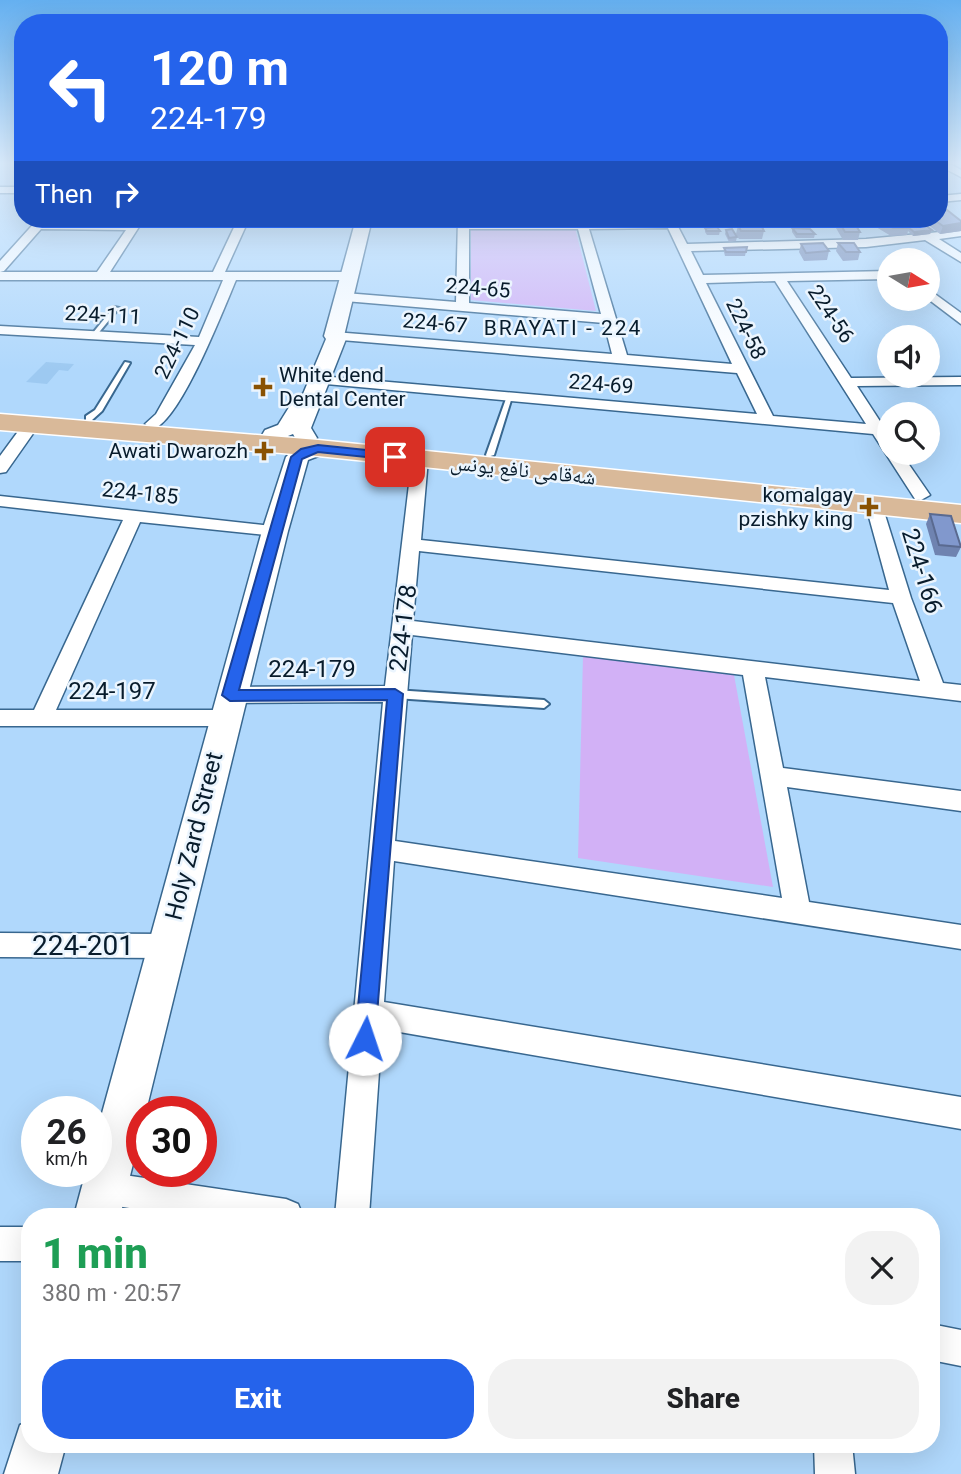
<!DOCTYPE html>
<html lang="en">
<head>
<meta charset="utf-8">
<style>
  :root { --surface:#fff; --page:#f2f2f2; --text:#202124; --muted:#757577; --accent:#2563eb }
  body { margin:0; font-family:Roboto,"Noto Naskh Arabic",sans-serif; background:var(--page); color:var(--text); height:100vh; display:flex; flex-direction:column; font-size:26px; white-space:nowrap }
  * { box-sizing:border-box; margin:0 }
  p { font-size:23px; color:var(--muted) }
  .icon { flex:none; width:38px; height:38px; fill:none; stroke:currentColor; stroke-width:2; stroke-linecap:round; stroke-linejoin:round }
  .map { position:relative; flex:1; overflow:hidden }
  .sheet { position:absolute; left:21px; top:1208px; width:919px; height:245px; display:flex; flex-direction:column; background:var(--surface); border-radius:28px; box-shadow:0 7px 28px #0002 }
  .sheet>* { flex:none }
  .guide { position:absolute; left:14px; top:14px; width:934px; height:214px; border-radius:28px; box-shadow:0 7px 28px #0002; background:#2563eb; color:#fff; overflow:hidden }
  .needle { width:46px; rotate:101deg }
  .buttons { position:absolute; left:877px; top:248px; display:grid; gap:14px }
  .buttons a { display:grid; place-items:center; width:63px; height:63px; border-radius:50%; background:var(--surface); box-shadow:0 7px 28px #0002; font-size:35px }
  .speed { position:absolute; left:21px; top:1096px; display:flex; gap:14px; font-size:35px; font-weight:700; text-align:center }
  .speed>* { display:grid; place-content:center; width:91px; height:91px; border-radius:50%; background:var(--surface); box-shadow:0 7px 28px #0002; line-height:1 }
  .speed small { font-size:18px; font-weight:400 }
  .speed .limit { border:10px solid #d22; background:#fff; color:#111 }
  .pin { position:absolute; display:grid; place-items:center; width:60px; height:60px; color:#fff; margin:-30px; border-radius:14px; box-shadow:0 4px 10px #0006 }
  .me { position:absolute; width:77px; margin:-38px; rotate:4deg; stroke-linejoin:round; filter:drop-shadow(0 0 5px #0008) }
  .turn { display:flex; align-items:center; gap:24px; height:147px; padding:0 21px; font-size:32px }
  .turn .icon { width:91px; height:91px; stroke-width:2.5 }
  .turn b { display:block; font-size:49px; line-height:60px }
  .then { display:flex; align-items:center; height:66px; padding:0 21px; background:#0003; gap:14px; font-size:26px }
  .round { display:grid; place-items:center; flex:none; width:74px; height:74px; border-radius:28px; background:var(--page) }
  .headline { display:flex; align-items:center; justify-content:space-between; height:119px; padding:0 21px }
  h1 { font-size:42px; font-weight:800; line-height:52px; color:#1e9e55 }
  .action { display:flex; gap:14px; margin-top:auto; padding:14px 21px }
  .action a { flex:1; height:80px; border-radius:28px; background:var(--accent); color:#fff; font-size:28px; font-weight:800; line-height:80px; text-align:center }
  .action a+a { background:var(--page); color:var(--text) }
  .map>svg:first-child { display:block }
  .built { fill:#9dc9f1 }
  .green { fill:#d2b1f6 }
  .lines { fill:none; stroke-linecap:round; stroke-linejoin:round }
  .lane-casing { stroke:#38678f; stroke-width:4 }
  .street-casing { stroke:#38678f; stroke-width:3 }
  .secondary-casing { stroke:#38678f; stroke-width:3 }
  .primary-casing { stroke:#fff; stroke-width:3 }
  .lane { fill:#fff; fill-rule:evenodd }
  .street { fill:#fff; fill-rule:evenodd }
  .secondary { fill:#fff; fill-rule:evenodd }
  .primary { fill:#d9b999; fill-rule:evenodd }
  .wall { fill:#6f83b0 }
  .shaded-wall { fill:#5a6a90 }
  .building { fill:#8198cd; stroke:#5a6a90; stroke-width:2 }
  .route { fill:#2563eb; stroke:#184099; stroke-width:2 }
  .poi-dot { fill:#895203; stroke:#ebf5fe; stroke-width:2.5 }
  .labels { text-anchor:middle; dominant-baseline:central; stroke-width:5; stroke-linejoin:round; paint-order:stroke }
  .far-street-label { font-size:21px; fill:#081c2c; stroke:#ebf5fe }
  .far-neighbourhood-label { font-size:21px; letter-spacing:2px; fill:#081c2c; stroke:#ebf5fe }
  .far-poi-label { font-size:21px; fill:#081c2c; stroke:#ebf5fe; text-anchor:end }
  .street-label { font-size:24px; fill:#081c2c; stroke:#ebf5fe }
  .near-street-label { font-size:28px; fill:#081c2c; stroke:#ebf5fe }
</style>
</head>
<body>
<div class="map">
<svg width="961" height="1474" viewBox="0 0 961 1474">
  <rect width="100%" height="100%" fill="#b0d8fc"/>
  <!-- built -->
  <path class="built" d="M46,362L74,364L68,371L59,370L47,384L26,382Z"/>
  <!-- green -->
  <path class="green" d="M575,228L596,311L471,300V229Z
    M583,656L734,675L773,887L578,858Z"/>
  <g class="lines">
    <!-- lane casing -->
    <g class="lane-casing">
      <path id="lane" d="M114,307L119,308L96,336H92V334Z
        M125,362L130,363L102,411L92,420H86V416L95,410Z
        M507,396L512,397L494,455L487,457L486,455Z
        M395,690L544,700L549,704L544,708L395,698L390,694Z"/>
    </g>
    <!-- street casing -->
    <g class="street-casing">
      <path id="street" d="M952,165L961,170V177L940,166Z
        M0,187H23V193H0Z
        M961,194V200L940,202V196Z
        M38,219H49L47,223L130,224L134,219H144L110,272H213L238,219H249L225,272H351L357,276L351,280H236C224,308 180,422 153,429L145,424L156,414L195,345L0,334V326L199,337L223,280H0V272H97L126,230L41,229L4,271L0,272V261Z
        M458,219H468L469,223L576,222V219H586L587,222H665L664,219H674L687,244L866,239L961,230V236L939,239L961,253V262L925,240L866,247L691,251L703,275L889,271V279L787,281L851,378L961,377V385L857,386L889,435V453H901L930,495L921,500L915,499L873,434L315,383L313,380L315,377L320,376L757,414L737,373L329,339V333L334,332L612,354L604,323L345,301L339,297L345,293L456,302ZM668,228L732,364L627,355L589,229ZM469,229H578L601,314L469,303ZM775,281L866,424L773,416L706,283Z
        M928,289L961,313V324L928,299Z
        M31,420L39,425L6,472L0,473V456L25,422Z
        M420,454L428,459L421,540L889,590L866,506L875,501L881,502L911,598L943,683L961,685V701L765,677L783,768L961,791V811L787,787L809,902L961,925V949L394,861L384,1002L961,1097V1129L382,1029L369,1216H335L383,702L230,703L222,700L219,695L222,690L230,687L385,686L412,459ZM419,551L893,603L920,681L413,621ZM412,635L743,675L782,898L395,841Z
        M0,496L281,527L284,531L281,535L275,536L140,522L56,710H224L232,712L235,718L232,724L224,726H0V710H34L123,520L0,506Z
        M0,933L166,934L176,937L180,946L176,955L166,958L0,957Z
        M104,1172L286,1199L298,1204L303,1216H180L104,1204L92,1200L88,1188L92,1176Z
        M0,1227H30V1261H0Z
        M931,1324L961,1330V1366L931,1360Z
        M814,1444H852L855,1474H815Z"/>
    </g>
    <!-- secondary casing -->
    <g class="secondary-casing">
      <path id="secondary" d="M356,219H372L344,336L346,339L311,428L317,438L314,442L326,443L329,448L326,453L308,460L288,531L146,1111H142V1128L120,1216H74L86,1171H96V1135L262,531L286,457L297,446L305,444L298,443L293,434L273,442L265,440L262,435L265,430L278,425L296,396L303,394L326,339L324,336Z
        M30,1421V1444H66L58,1474H4L20,1425Z"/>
    </g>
    <!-- primary casing -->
    <g class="primary-casing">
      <path id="primary" d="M0,414L318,440L961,505V523L318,456L0,430Z"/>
    </g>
    <!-- lane -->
    <use href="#lane" class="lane"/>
    <!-- street -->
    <use href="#street" class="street"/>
    <!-- secondary -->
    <use href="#secondary" class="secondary"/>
    <!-- primary -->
    <use href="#primary" class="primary"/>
  </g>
  <!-- wall -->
  <path class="wall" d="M716,219H728L727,228H720Z
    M765,219L785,222L784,226L766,227L764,223Z
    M805,219H839H825L827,223L826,227H812L809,224L808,227H791L788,224L789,220H804Z
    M848,219L860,232L858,240H843L836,228H832L829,224L830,220Z
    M873,219H898L908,227L932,230L930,234L913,236L908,231L907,235L891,236L871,224Z
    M924,219H940L961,231L940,234L923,221Z
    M743,221L763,224L762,227L764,231L762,239H739L736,234L738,225H742Z
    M705,228L720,231L719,235H707L705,232Z
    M792,228L815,234L814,238H796L792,232Z
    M726,230L737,237L736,241L729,242L725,234Z
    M838,243L860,252L858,260L843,261L836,251Z
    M801,244L829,251L827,260L804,261L799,252Z
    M747,247L745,256H725L724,252V248Z
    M930,514L961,547L956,557L935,555L926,524Z"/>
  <!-- shaded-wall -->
  <path class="shaded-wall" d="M961,223V231L940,234L943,226Z
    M932,230L930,234L913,236L914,232Z"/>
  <!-- building -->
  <path class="building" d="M947,210L961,221V223L943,226L933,219H940V211Z
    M718,219H728V224H721Z
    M765,219H782L785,222L767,223Z
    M808,219H824L827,223H813Z
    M848,219L849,221L838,220L837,223L833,224L830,220Z
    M878,219H898L909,227L893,228Z
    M763,220V224L745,225L743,221Z
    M789,220H809V223H792Z
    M838,220L853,221L860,232H845Z
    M738,225H761L764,231H741Z
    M925,225L932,230L914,232L908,227Z
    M717,227L720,231H707L705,228Z
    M792,228L810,229L815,234H797Z
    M732,229L737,237L729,238L726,230Z
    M823,243L829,251L806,253L801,244Z
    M838,243H854L860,252H846Z
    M747,247L746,252H726L724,248Z
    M930,514L951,516L961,547L939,545Z"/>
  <!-- sky -->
  <linearGradient id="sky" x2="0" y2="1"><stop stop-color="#65b0f0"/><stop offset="0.44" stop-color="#dbedfe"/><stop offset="1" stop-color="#dbedfe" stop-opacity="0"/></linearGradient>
  <rect width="961" height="371" fill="url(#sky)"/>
  <!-- route -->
  <path class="route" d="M318,445L395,453L401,457L395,460L318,452L302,459L239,690L395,689L403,694L375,1039L372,1046L365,1049L358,1046L355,1039L387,700L230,701L222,695L291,457L301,449Z"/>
  <!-- markers -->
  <g class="poi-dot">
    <path d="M259.5 376.5h7v7h7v7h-7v7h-7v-7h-7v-7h7z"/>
    <path d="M260.5 440.5h7v7h7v7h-7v7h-7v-7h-7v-7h7z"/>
    <path d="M865.5 496.5h7v7h7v7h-7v7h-7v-7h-7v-7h7z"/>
  </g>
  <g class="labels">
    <!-- far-street labels -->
    <g class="far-street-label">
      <text transform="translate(478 288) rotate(5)">224-65</text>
      <text transform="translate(831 314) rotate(56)">224-56</text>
      <text transform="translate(103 315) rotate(3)">224-111</text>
      <text transform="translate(435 323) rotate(5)">224-67</text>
      <text transform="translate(746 329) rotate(64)">224-58</text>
      <text transform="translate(177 343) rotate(-64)">224-110</text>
      <text transform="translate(601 384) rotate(5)">224-69</text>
      <text transform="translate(523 470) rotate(6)">شەقامی نافع یونس</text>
      <text transform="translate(140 493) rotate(6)">224-185</text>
    </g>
    <!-- far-neighbourhood labels -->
    <g class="far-neighbourhood-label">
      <text x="563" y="328">BRAYATI - 224</text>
    </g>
    <!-- far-poi labels -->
    <g class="far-poi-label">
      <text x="279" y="375" text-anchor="start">White dend<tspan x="279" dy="24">Dental Center</tspan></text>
      <text x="248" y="451">Awati Dwarozh</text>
      <text x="853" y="495">komalgay<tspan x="853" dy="24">pzishky king</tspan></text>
    </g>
    <!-- street labels -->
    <g class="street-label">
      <text transform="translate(922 571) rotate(73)">224-166</text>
      <text transform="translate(403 628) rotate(-83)">224-178</text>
      <text x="312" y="669">224-179</text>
      <text x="112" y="691">224-197</text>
      <text transform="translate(194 836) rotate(-76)">Holy Zard Street</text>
    </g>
    <!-- near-street labels -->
    <g class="near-street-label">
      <text x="83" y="945">224-201</text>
    </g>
  </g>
</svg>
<div class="buttons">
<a><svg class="needle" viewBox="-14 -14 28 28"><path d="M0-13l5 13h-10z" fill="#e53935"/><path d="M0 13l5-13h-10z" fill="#757577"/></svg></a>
<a><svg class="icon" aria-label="sound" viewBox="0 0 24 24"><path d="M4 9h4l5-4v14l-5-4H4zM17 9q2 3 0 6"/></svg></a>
<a><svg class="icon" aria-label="search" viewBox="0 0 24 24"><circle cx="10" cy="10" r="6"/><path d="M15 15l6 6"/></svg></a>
</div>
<div class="speed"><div>26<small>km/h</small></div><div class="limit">30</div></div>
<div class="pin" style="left:395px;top:457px;background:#d93025"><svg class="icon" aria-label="arrive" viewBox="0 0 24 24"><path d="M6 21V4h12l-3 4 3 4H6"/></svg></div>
<svg class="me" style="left:365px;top:1039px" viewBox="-20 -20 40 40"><circle r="19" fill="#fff"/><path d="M0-13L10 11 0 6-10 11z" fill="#2563eb"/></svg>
<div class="guide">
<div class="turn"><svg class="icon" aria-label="left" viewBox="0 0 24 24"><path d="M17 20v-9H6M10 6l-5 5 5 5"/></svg><div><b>120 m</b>224-179</div></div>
<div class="then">Then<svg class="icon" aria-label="right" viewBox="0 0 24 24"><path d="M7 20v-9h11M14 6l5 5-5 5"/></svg></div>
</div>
<section class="sheet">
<div class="headline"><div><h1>1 min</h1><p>380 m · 20:57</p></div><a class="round"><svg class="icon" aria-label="close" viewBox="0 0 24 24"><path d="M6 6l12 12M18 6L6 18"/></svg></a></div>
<div class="action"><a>Exit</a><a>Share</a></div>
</section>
</div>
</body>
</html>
